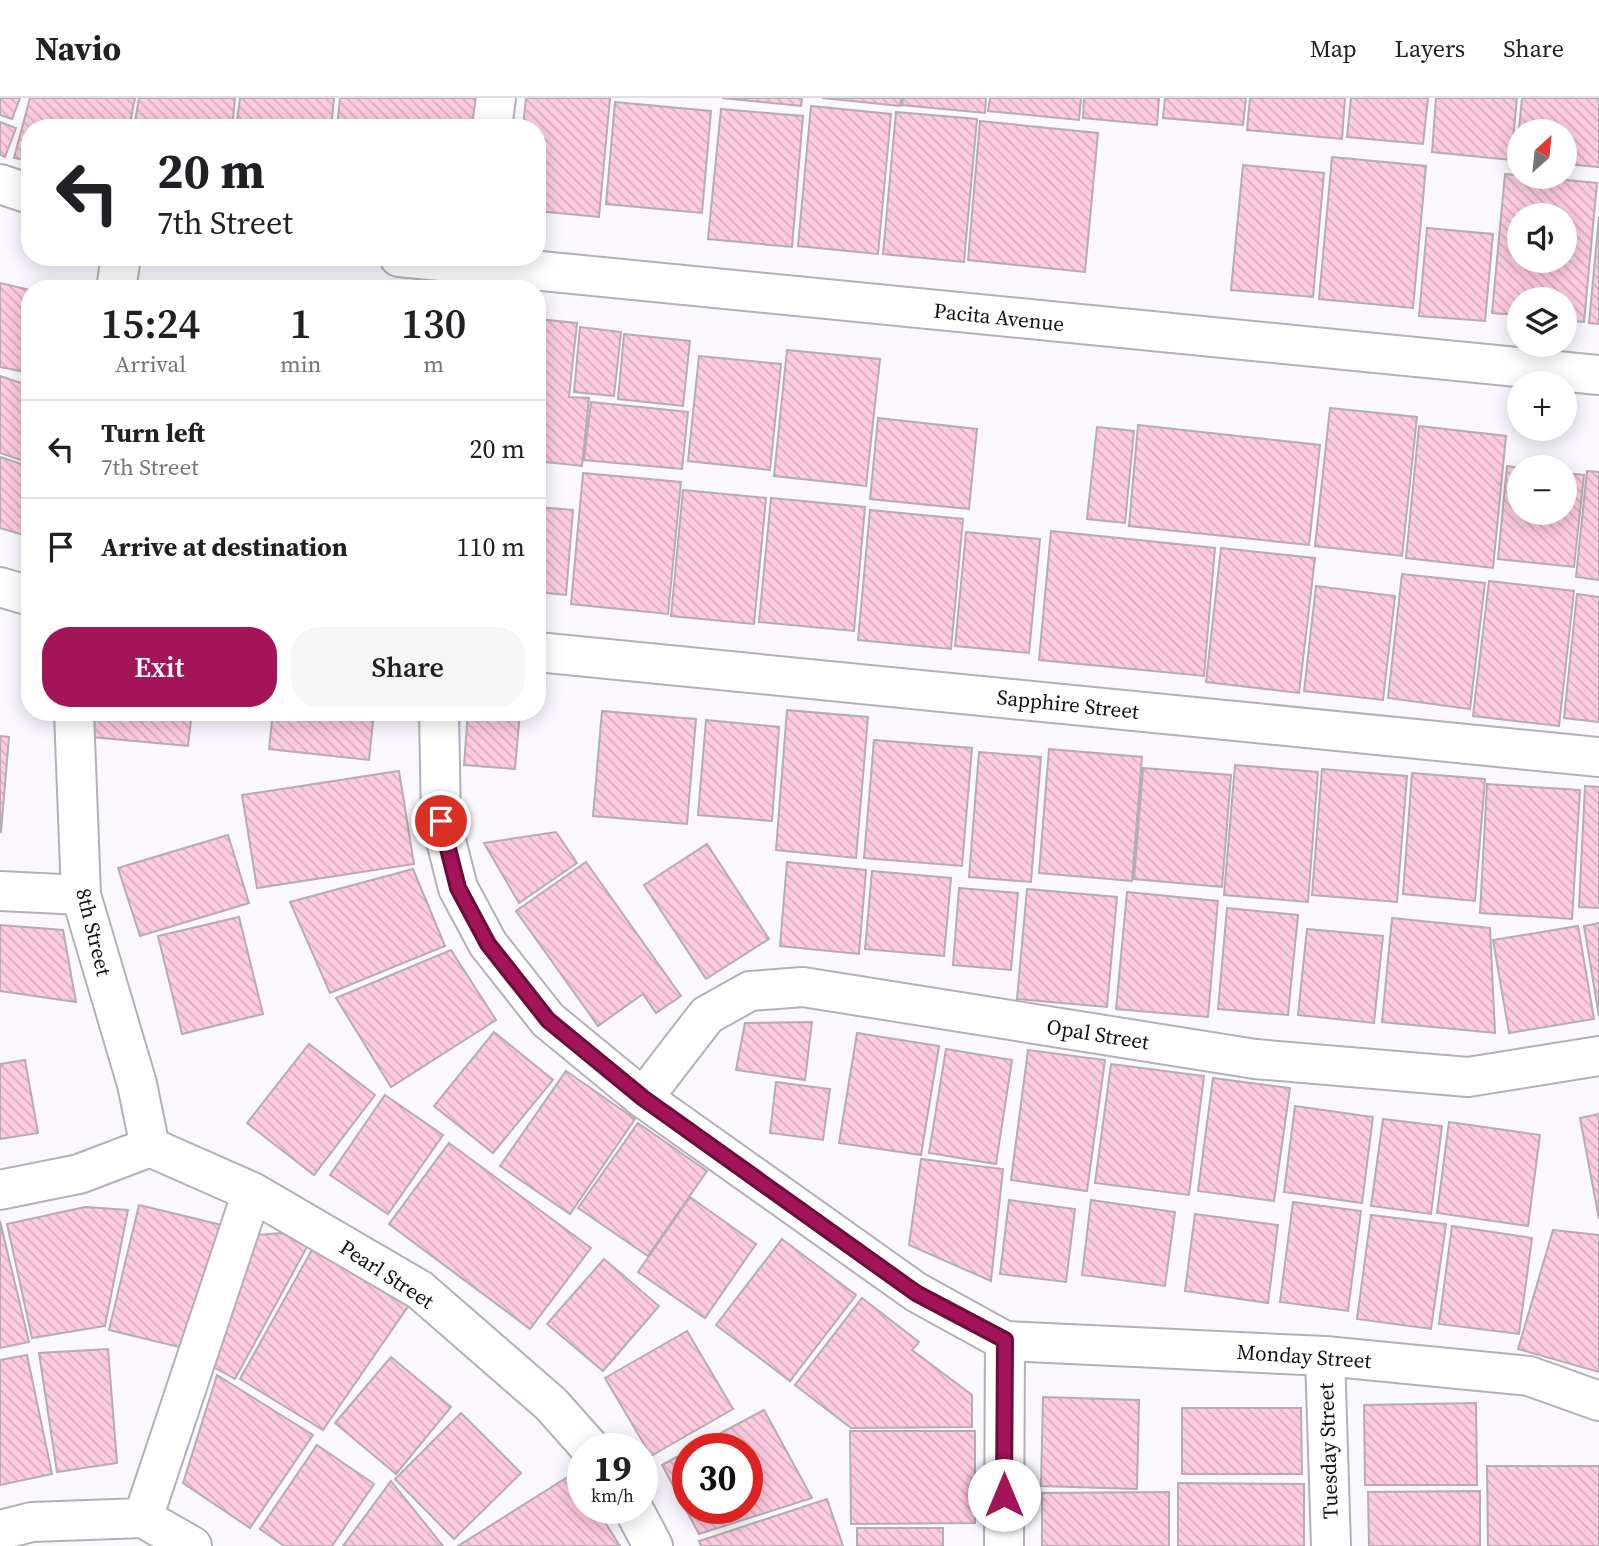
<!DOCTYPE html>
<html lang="en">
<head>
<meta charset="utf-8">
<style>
  :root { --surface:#fff; --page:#f6f6f6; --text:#202124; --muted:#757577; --line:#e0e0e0; --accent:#a31458 }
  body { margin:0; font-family:"Source Serif 4",serif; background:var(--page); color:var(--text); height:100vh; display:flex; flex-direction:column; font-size:26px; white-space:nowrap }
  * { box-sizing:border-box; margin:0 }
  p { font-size:23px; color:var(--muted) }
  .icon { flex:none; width:38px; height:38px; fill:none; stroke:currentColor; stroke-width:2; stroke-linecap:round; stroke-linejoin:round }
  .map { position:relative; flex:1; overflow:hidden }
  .sheet { position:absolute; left:21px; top:182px; width:525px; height:441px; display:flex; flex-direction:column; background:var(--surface); border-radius:28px; box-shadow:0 4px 18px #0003 }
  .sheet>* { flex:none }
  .banner { position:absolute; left:21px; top:21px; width:525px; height:147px; border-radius:28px; box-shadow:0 4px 18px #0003; background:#fff; color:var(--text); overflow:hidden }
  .needle { width:46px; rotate:27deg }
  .controls { position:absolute; left:1507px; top:21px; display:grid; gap:14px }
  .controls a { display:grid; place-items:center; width:70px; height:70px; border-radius:50%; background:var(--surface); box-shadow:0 4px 18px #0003; font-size:35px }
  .speed { position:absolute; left:567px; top:1335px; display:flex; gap:14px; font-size:35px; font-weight:700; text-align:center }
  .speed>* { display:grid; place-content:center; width:91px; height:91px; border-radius:50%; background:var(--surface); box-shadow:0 4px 18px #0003; line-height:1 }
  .speed small { font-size:18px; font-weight:400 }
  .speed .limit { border:10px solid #d22; background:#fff; color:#111 }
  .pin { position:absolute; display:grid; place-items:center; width:60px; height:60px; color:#fff; margin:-30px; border:4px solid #fff; border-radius:50%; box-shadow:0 2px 7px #0007 }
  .me { position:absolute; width:77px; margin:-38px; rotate:0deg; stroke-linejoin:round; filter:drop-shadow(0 0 5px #0008) }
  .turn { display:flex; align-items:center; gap:24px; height:147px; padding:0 21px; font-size:32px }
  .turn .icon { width:91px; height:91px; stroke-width:2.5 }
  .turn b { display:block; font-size:49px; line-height:60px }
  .eta { display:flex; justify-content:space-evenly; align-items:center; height:119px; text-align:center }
  .eta b { font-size:42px; font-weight:600; line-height:49px }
  .cta { display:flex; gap:14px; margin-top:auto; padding:14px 21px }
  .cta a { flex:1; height:80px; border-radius:28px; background:var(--accent); color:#fff; font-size:28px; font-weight:600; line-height:80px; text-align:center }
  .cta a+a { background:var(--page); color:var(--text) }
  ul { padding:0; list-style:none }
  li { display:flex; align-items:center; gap:21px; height:98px; padding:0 21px; border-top:2px solid var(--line) }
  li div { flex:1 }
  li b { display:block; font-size:26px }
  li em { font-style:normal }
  header { display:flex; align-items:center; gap:42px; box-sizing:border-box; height:98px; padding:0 35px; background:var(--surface); border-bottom:2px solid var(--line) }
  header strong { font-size:33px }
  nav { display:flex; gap:38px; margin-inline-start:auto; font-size:24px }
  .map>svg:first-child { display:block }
  .building { fill:url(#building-back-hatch); stroke:#b5adb0; stroke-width:2; fill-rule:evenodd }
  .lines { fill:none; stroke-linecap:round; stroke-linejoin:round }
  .minor-casing { stroke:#b3b0b6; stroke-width:42 }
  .major-casing { stroke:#b3b0b6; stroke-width:42 }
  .minor { stroke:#fff; stroke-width:38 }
  .major { stroke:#fff; stroke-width:38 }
  .route-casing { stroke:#6a0d39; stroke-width:18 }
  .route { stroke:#a31458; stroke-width:12 }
  .labels { text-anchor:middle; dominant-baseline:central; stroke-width:5; stroke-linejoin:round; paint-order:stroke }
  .street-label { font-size:21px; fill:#121114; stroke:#fff }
</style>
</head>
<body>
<header>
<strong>Navio</strong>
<nav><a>Map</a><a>Layers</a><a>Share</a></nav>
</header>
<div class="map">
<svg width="1599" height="1448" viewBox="0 0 1599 1448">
  <defs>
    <pattern id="building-back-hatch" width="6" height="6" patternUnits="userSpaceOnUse" patternTransform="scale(1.75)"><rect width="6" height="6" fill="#fecbe1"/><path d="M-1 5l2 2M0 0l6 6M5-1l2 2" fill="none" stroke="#d9adc0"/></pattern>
  </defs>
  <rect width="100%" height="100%" fill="#faf7fe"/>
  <!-- building -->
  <path class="building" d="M0,0H20L12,21L0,17Z
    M30,0H135L129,30H30V63L14,60Z
    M139,0H235L232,30H134Z
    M240,0H334L331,30H236Z
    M340,0H476L472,30H337Z
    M526,0H610L599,119L537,113V30H523Z
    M722,0H802L801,8Z
    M822,0H901L900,8Z
    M903,0H986L985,15L902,7Z
    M990,0H1081L1079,22L988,13Z
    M1084,0H1159L1157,27L1083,20Z
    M1165,0H1246L1243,27L1163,20Z
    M1250,0H1345L1342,41L1247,32Z
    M1351,0H1428L1423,46L1347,39Z
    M1436,0H1517L1511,62L1432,54Z
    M1522,0H1599V69L1564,66V33H1519V62H1516Z
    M615,4L711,13L702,115L606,106Z
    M811,8L891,16L878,156L798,148Z
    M721,11L803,18L792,149L708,141Z
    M896,14L977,21L964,164L883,156Z
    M980,23L1098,35L1085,174L968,162Z
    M0,24L16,30L5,59L0,57Z
    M1332,59L1426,68L1413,210L1319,201Z
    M1243,67L1324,75L1313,199L1231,192Z
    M1505,76L1597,85L1584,224L1564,222V201H1519V217L1492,215ZM1519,117H1564V163H1519Z
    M1599,119V226L1589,225Z
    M1427,130L1493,136L1485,223L1419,218Z
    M0,185L30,192V275L0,269Z
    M537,221L577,225L569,299L589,300L582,368L537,363Z
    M580,229L621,234L614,298L574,294Z
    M624,236L690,243L683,308L618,301Z
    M787,252L880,261L866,388L774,378Z
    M699,258L781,266L770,372L688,363Z
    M0,278L30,288V365L0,355Z
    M591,304L688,314L682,371L584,362Z
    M1330,310L1417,319L1402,458L1315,448Z
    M878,320L977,331L969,411L870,401Z
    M1138,327L1320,347L1309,447L1129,428Z
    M1419,328L1506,338L1493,470L1406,460Z
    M1097,329L1134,333L1125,425L1087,421Z
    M0,359L30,369V439L0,430Z
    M1507,368L1519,370V415H1564V375L1584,377L1574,469L1498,461Z
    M1587,373L1599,374V482L1576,479Z
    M583,375L681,384L668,516L571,506Z
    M683,392L766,400L754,526L671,518Z
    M771,400L865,409L854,533L759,524Z
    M537,409L573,412L566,497L537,494Z
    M870,412L963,421L951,551L858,542Z
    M1051,433L1215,450L1204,578L1039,562Z
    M966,434L1040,441L1029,555L955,548Z
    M1221,450L1315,460L1299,595L1206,584Z
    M1402,476L1485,485L1470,611L1388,600Z
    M1489,483L1574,493L1559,628L1473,618Z
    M1316,488L1395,498L1383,602L1304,593Z
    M1577,496L1599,499V624L1564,620Z
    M787,612L868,619L856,760L776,752Z
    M602,613L696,621L687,726L593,718Z
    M95,614H192L188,648L92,639Z
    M273,614H374L369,662L269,651Z
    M468,614H520L515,671L464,667Z
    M706,622L779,629L772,723L698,717Z
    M0,638L9,639L1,734L0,733Z
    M874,642L972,650L962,768L864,760Z
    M1049,651L1142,659L1132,783L1039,775Z
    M979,654L1041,659L1031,784L969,779Z
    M1235,667L1318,674L1308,804L1224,797Z
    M1143,670L1231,677L1222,789L1134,781Z
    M1322,671L1407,678L1397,804L1312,797Z
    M399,673L414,766L257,790L242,697Z
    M1412,675L1485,681L1475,803L1403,796Z
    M1487,686L1580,692L1572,821L1480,815Z
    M1585,688L1599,689V810L1579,809Z
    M556,734L577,765L519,805L484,745Z
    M228,737L249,805L140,838L118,770Z
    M707,746L769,841L706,881L644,787Z
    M586,764L681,898L656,915L643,896L598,928L516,813Z
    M787,764L866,772L859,856L780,848Z
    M413,771L445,848L330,895L290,804Z
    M872,773L951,780L944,858L865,851Z
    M959,790L1018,795L1011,872L953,867Z
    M1027,791L1117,799L1107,909L1017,901Z
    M1127,794L1218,803L1208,919L1116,911Z
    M1227,810L1298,817L1288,917L1218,911Z
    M239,819L263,916L182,936L158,838Z
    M1392,820L1490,830L1495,935L1382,924Z
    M1599,825V918L1584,828Z
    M0,827L63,832L76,904L0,893Z
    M1578,828L1594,921L1509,935L1493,842Z
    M1307,831L1383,838L1374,925L1298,917Z
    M451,852L496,922L391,989L336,900Z
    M812,924L805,982L736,972L745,925Z
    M494,934L553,982L493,1055L434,1008Z
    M857,935L939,948L921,1057L839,1045Z
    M309,946L375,997L314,1077L247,1025Z
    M946,951L1012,962L996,1066L929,1055Z
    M1028,952L1105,962L1087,1093L1011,1082Z
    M25,962L38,1035L0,1041V966Z
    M1111,966L1204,978L1189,1097L1095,1085Z
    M566,973L635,1021L570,1116L500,1068Z
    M1213,980L1290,990L1274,1103L1198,1093Z
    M776,984L830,991L823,1042L770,1035Z
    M385,997L443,1037L388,1116L330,1077Z
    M1295,1008L1373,1019L1362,1105L1284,1094Z
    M1599,1016V1121L1580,1020Z
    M1383,1021L1442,1028L1431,1116L1371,1108Z
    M1449,1024L1540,1037L1528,1128L1437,1115Z
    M638,1025L707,1073L648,1158L578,1110Z
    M449,1045L591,1150L530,1231L389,1126Z
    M921,1061L1003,1071L991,1183L909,1147Z
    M690,1099L756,1146L705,1220L638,1174Z
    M1009,1102L1075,1111L1066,1184L1000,1176Z
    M1091,1102L1175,1114L1165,1188L1082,1177Z
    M1293,1104L1361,1113L1348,1213L1280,1204Z
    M139,1107L226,1128L196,1253L109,1232Z
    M85,1109L128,1112L105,1228L32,1240L7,1126Z
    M1195,1116L1278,1127L1268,1205L1185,1193Z
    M1371,1117L1446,1126L1431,1231L1357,1221Z
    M0,1123L29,1244L0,1250Z
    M1452,1128L1532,1140L1519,1236L1439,1226Z
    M1553,1132L1599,1137V1274L1518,1251Z
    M282,1135L307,1149L235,1281L210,1267L256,1137Z
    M782,1141L856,1197L790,1283L716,1227Z
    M313,1150L409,1207L323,1332L240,1281Z
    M604,1161L659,1208L603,1273L547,1226Z
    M862,1200L919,1244L912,1252L972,1297V1329L851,1330L795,1287Z
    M687,1233L733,1311L651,1358L605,1280Z
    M108,1251L117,1365L57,1374L39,1255Z
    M27,1257L52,1376L0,1387V1262Z
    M391,1259L451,1309L396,1376L335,1325Z
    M217,1277L313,1337L250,1430L183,1385Z
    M1043,1299L1139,1302L1137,1391L1041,1388Z
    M1476,1305L1477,1387H1365L1364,1307Z
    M1182,1310H1301L1302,1376H1182Z
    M764,1312L812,1400L699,1436L662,1367L688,1353V1410H747V1351H691Z
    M461,1315L521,1375L454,1441L395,1381Z
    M850,1333H975V1425L851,1426Z
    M317,1347L374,1386L332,1448H284L260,1431Z
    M1487,1368H1599V1448H1488Z
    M574,1375L583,1389V1410H596L620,1448H458Z
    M391,1383L443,1448H343Z
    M1178,1385L1304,1386V1448H1178Z
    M1480,1393V1448H1369L1368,1394Z
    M1169,1394V1448H1042V1395Z
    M827,1401L843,1448H701L699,1443Z
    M857,1430H943V1448H857Z"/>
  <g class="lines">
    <!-- minor casing -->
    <g class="minor-casing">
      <path id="minor" d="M492,30L496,0
        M116,191L121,159
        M471,191L475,159
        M0,489L30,498
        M537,554L1599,659
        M74,614L81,797L137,986L150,1049
        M439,614L441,723L458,790L488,846L548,922L643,1000L916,1194L1005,1243L1325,1258L1529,1278L1599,1303
        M0,793L81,797
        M643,1000L707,917L750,893L803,889L1255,961L1468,979L1599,958
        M150,1049L252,1094L420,1192L551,1306L591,1351
        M0,1092L79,1076L150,1049
        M1325,1258L1331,1448
        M633,1410L653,1448
        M143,1420L252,1094
        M0,1432L32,1424L143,1420L192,1448
        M1004,1448L1005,1243"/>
    </g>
    <!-- major casing -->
    <g class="major-casing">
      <path id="major" d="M0,86L30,96
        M399,159L1599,277"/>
    </g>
    <!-- minor -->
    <use href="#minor" class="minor"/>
    <!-- major -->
    <use href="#major" class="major"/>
  </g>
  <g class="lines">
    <!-- route casing -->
    <g class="route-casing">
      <path id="route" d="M441,723L458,790L488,846L548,922L643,1000L916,1195L1005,1242L1004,1397"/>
    </g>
    <!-- route -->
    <use href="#route" class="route"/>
  </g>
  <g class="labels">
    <!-- street labels -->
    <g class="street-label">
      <text transform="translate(999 219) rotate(6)">Pacita Avenue</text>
      <text transform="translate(1068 606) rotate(6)">Sapphire Street</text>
      <text transform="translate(94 834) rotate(76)">8th Street</text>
      <text transform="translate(1098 936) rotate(9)">Opal Street</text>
      <text transform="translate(387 1176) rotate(33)">Pearl Street</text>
      <text transform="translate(1304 1258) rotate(4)">Monday Street</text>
      <text transform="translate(1328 1353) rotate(-92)">Tuesday Street</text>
    </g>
  </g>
</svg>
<div class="controls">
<a><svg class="needle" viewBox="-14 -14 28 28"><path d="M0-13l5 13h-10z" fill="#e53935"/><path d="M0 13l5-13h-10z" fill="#757577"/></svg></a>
<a><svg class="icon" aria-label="sound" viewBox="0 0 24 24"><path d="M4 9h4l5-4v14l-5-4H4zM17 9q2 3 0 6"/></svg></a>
<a><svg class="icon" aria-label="layers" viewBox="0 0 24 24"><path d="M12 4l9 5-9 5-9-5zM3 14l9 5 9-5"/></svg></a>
<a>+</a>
<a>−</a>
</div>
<div class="speed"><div>19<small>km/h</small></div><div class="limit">30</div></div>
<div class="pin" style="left:441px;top:723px;background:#d93025"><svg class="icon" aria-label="arrive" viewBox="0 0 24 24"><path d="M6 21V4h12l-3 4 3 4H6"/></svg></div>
<svg class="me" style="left:1004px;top:1397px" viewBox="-20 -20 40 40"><circle r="19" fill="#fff"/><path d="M0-13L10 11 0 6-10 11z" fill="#a31458"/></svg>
<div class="banner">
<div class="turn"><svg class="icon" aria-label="left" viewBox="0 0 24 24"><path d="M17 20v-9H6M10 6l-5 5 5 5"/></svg><div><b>20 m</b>7th Street</div></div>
</div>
<section class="sheet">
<div class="eta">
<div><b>15:24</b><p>Arrival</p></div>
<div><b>1</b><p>min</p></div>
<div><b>130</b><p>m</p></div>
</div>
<ul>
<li><svg class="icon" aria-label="left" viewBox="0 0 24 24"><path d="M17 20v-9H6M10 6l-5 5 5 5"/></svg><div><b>Turn left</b><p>7th Street</p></div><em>20 m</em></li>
<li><svg class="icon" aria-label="arrive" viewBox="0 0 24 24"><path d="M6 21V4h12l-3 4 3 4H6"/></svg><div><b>Arrive at destination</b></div><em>110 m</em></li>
</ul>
<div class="cta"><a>Exit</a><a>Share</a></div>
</section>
</div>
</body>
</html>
